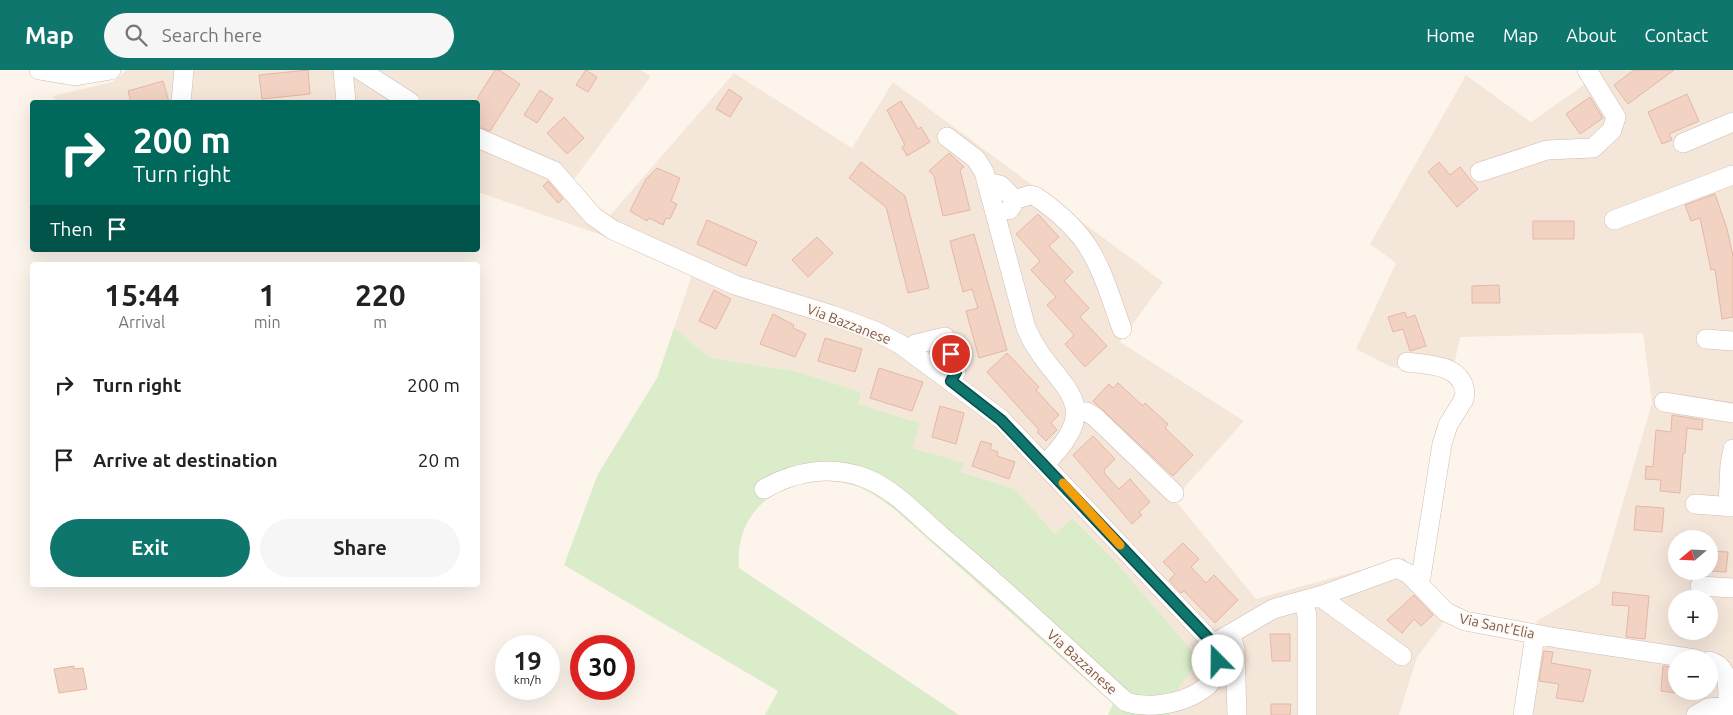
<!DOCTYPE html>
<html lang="en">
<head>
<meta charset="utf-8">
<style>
  :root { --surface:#fff; --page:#f6f6f6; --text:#222; --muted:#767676; --accent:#0f766e }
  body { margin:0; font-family:Ubuntu,sans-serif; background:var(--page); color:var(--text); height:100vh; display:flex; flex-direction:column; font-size:19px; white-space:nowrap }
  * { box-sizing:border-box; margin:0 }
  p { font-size:16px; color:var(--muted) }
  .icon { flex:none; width:28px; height:28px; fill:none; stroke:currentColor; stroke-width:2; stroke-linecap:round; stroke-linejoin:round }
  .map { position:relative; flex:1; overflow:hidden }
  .side { position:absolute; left:30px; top:192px; width:450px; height:325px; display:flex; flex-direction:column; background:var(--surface); border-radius:5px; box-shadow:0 5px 20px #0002 }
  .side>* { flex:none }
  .guide { position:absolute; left:30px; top:30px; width:450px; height:152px; border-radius:5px; box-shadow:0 5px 20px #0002; background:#00695c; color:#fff; overflow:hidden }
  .needle { width:32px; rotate:251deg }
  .fabs { position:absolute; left:1668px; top:460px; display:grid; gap:10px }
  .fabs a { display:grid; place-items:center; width:50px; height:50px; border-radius:50%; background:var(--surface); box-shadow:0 5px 20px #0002; font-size:25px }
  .speed { position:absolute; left:495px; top:565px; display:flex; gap:10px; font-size:25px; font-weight:700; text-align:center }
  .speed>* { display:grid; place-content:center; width:65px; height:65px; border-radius:50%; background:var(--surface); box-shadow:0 5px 20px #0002; line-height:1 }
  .speed small { font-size:12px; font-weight:400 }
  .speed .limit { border:8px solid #d22; background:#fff; color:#111 }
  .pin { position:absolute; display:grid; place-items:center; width:42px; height:42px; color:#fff; margin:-21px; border:2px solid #fff; border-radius:50%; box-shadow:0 1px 5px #0007 }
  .me { position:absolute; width:55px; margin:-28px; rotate:338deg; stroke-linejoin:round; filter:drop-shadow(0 0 4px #0008) }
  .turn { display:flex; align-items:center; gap:18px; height:105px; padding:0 20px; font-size:22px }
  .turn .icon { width:65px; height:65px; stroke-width:2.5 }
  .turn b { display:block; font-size:35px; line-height:42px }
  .then { display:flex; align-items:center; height:48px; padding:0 20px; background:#0003; gap:10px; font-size:19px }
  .eta { display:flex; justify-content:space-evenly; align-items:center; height:85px; text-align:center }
  .eta b { font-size:30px; font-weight:700; line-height:35px }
  .cta { display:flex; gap:10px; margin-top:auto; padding:10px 20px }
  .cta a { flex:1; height:58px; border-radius:30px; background:var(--accent); color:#fff; font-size:20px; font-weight:700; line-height:58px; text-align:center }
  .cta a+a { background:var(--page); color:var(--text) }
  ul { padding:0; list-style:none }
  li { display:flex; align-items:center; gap:15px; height:75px; padding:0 20px }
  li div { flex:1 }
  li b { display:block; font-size:19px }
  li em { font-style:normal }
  header { display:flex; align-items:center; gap:30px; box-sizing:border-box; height:70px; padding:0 25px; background:var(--accent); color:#fff }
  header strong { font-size:24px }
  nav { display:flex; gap:28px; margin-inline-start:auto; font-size:18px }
  .search { width:350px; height:45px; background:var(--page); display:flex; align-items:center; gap:12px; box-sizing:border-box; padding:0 18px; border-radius:28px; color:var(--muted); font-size:19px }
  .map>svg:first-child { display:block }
  .residential { fill:#f5e6da; fill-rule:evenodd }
  .green { fill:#daecc9 }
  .building { fill:#f2d2c3; stroke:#e5b7a3 }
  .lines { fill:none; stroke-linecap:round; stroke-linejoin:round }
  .minor-casing { stroke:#d0bbb0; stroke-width:20 }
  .minor { stroke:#fff; stroke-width:19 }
  .route-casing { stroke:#0a4d48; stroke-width:12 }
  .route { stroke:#0f766e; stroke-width:9 }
  .slow { stroke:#f59e0b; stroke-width:9 }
  .labels { text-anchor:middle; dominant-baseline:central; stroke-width:4; stroke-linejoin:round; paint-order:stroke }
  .street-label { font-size:14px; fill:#79594d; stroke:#fff9f3 }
</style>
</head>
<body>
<header>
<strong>Map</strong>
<div class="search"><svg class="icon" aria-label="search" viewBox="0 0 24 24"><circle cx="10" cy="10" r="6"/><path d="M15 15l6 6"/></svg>Search here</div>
<nav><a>Home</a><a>Map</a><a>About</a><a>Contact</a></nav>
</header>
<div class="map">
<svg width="1733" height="645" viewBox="0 0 1733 645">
  <rect width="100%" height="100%" fill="#fdf5ec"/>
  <!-- residential -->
  <path class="residential" d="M127,0H640L651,6L572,112L606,150L734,3L852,78L893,12L1163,212L1120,272L1244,351L1174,429L1256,529L1404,488L1452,541L1417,587L1399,645H1170L1169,632L1199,589L1116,492L1074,448L1055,464L1015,419L961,402L963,393L913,378L920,353L858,334L861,322L795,301L710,288L674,258L693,202L624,173L478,122V32H56L53,26L112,12Z
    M1581,0H1733V645H1516L1537,551L1599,514L1652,333L1643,263L1460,267L1452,305L1391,297L1356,279L1396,193L1370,174L1466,5L1531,52L1588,12ZM1676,469H1709V501H1676ZM1676,529H1709V561H1676ZM1676,589H1709V621H1676Z"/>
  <!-- green -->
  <path class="green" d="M674,258L710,288L795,301L861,322L858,334L920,353L913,378L964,393L961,402L1015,419L1055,464L1073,448L1116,492L1199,589L1169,632L1170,645H1108L1113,634L893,438C881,430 868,419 853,415C795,399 733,432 739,498L959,645H765L778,621L564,495L598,404L657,308Z"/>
  <!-- building -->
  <path class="building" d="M308,0L310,24L262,29L259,5Z
    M495,0H499L520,14L490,61L478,57V27Z
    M586,0L597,7L588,22L576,15Z
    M1634,0H1674L1628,34L1614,15Z
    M163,11L169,32H131L128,21Z
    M729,19L742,28L730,47L716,39Z
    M540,20L553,29L537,53L524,45Z
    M1687,24L1699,51L1669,64L1672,70L1662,74L1648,42Z
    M1590,27L1603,48L1580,64L1566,44Z
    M901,31L918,59L921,57L930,72L907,86L902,77L905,75L887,40Z
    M564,47L584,68L567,84L547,63Z
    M949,83L964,97L960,100L970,140L943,146L934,106L929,101Z
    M861,92L905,126L929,218L908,223L886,137L849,108Z
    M1439,92L1450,105L1460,97L1478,119L1457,137L1428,102Z
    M657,98L680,108L671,131L677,134L670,149L666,148L663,155L649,148L647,151L630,141L646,109Z
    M548,111L563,129L558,133L543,116Z
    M1715,124L1727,159L1733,186V247L1722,249L1715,199L1711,200L1700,148L1691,151L1685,135Z
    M1038,144L1059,167L1049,176L1073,202L1064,211L1089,238L1080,247L1107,276L1085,297L1065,274L1074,265L1047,235L1056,227L1031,200L1040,191L1016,164Z
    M707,150L757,172L746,196L697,174Z
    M1533,151H1574V169H1533Z
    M974,164L1007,280L979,288L966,241L978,238L972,219L963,222L950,171Z
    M817,167L833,183L808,207L792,190Z
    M1499,215L1500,233H1472V216Z
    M714,220L731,229L716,259L699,251Z
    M1405,242L1407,248L1415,245L1426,276L1410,281L1403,259L1393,262L1388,247Z
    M773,244L794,255L793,258L806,264L795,287L760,274Z
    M825,268L862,279L855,302L818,291Z
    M1007,283L1039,317L1036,320L1059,345L1051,353L1057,360L1046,371L1037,362L1039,360L987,302Z
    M879,298L923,312L912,341L870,328Z
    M1118,313L1143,336L1145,333L1168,354L1165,358L1193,385L1173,406L1093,331L1109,314L1113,318Z
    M940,336L964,343L956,374L932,367Z
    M1672,345L1703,350L1702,360L1687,358L1685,383H1683L1680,423L1660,421L1661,410L1645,409L1646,396L1653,397L1656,360L1671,362Z
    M1093,366L1115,389L1104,400L1105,404L1119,419L1130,409L1150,432L1139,442L1142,445L1132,454L1073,385Z
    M981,371L992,374L990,379L998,382L997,386L1015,392L1009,409L972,396Z
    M1636,436L1664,438L1662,462L1634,460Z
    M1183,473L1199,489L1191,497L1206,513L1214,505L1238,530L1215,553L1184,521L1181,523L1169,510L1175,504L1163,492Z
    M1709,481L1728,482L1726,502L1709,501Z
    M1613,522L1649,526L1645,569L1626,567L1629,536L1612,535Z
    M1414,525L1433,545L1421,556L1414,549L1402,563L1387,550Z
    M1270,564H1290V591H1272Z
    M1544,581L1553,582L1551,593L1591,600L1583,632L1556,628L1559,614L1539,611Z
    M74,596V599L83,598L87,619L59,623L54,599Z
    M1663,596L1676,598V623L1661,621Z
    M1271,634H1291L1290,645H1271Z"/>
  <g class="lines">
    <!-- minor casing -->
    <g class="minor-casing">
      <path id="minor" d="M39,0L75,6L111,0
        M343,0L346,32
        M360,0L410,32
        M181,32L184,0
        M947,67L976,89L984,102L1026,258C1051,318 1112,328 1045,394
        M478,68L554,101L593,146L613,160L735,215L832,245L875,261L900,274L1001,349L1208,568C1246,616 1169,645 1126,632C1065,576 1004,518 940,465C917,445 894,419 865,408C831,395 795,401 764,419
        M1683,73L1733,52
        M1480,102L1547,80L1593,78L1612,60L1616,47L1587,0
        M989,119L995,114L1000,115L1012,127L1014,133L1009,140
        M1014,130L1030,125L1035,126C1094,166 1099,195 1122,259
        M1614,150L1733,105
        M1706,269L1733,271
        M909,280L916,274L945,267L956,302L951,311
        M1407,292C1429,295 1461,294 1465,322L1464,329L1448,355L1442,374L1421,507L1417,512
        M1664,332L1733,343
        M1075,341L1087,342L1095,347L1174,423
        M1695,434L1733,437
        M1728,437L1730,394L1733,379
        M1700,516L1733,518
        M1323,525L1326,531L1402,586
        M1304,530L1307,546V645
        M1230,565L1235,579L1237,645
        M1213,574L1273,539L1323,525L1397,498L1409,504L1446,542L1465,551L1557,568L1695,589
        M1709,591C1733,597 1727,624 1728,645
        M1523,645L1535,565
        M1696,645L1708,638L1728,636"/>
    </g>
    <!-- minor -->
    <use href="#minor" class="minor"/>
  </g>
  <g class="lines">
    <!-- route casing -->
    <g class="route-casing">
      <path id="route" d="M951,284L956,302L951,311L1001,350L1208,568L1215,580L1218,591"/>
    </g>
    <!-- route -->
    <use href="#route" class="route"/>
    <!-- slow -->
    <path class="slow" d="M1063,413L1120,475"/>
  </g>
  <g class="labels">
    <!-- street labels -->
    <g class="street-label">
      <text transform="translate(849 254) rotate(21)">Via Bazzanese</text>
      <text transform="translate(1497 556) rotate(12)">Via Sant'Elia</text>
      <text transform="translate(1082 592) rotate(42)">Via Bazzanese</text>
    </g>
  </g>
</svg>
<div class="fabs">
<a><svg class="needle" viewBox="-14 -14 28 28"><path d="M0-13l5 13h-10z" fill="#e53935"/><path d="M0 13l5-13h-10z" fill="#767676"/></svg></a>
<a>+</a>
<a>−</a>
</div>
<div class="speed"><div>19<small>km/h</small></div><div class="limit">30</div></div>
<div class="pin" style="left:951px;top:284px;background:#d93025"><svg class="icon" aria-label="arrive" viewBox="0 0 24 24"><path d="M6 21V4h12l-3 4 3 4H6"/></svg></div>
<svg class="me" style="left:1218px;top:591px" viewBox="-20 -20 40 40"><circle r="19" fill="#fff"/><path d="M0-13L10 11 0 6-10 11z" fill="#0f766e"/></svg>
<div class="guide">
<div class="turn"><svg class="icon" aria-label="right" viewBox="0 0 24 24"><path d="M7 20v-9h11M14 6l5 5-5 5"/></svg><div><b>200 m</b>Turn right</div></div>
<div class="then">Then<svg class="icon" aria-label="arrive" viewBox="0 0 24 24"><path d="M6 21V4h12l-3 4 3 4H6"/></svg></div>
</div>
<section class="side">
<div class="eta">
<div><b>15:44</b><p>Arrival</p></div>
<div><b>1</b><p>min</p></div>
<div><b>220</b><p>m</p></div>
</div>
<ul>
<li><svg class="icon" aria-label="right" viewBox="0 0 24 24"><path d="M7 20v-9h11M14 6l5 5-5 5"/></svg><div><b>Turn right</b></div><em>200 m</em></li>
<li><svg class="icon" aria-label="arrive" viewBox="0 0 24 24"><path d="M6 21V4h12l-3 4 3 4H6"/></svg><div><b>Arrive at destination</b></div><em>20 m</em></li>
</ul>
<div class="cta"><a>Exit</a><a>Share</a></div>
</section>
</div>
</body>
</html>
